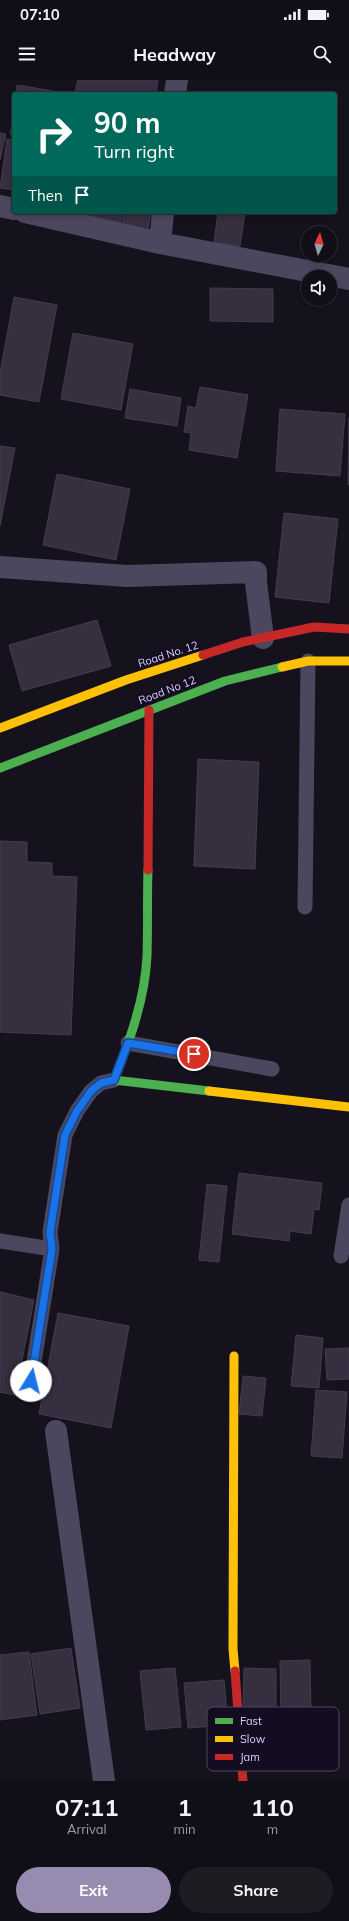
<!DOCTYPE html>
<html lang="en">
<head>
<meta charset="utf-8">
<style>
  :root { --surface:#100e16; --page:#1e1c23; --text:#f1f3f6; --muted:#9c9ca1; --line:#302e35; --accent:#978cb0 }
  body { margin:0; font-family:Mulish,sans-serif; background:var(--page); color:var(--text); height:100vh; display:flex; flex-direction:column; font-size:15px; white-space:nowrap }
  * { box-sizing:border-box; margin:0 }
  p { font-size:13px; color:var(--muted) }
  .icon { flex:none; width:22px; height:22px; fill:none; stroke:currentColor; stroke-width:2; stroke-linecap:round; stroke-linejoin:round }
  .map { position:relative; height:1701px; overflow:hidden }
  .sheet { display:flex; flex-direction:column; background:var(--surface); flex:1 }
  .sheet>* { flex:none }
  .banner { position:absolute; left:12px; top:12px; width:325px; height:122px; border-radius:4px; box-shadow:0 2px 6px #0003,0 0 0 1px var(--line); background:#00695c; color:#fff; overflow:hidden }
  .needle { width:26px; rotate:5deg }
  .fabs { position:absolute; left:301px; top:146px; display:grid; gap:8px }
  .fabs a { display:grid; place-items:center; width:36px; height:36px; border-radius:50%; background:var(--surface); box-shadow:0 2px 6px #0003,0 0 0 1px var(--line); font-size:20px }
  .pin { position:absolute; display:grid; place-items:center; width:34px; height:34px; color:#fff; margin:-17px; border:2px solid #fff; border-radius:50%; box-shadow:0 1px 4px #0007 }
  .me { position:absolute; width:44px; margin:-22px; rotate:9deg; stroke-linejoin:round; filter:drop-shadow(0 0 3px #0008) }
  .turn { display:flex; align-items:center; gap:14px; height:84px; padding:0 16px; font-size:18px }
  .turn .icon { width:52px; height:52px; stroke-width:2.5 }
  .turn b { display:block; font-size:28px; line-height:34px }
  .then { display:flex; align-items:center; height:38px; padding:0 16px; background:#0003; gap:8px; font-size:15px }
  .eta { display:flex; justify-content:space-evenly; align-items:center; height:68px; text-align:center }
  .eta b { font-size:24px; font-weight:700; line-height:28px }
  .primary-button { display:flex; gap:8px; margin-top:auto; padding:8px 16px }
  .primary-button a { flex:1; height:46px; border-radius:24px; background:var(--accent); color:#fff; font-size:16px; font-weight:700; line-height:46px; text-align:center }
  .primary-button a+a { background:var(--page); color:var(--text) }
  .status { display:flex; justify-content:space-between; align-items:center; height:28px; padding:0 20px; background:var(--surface); direction:ltr }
  .status svg { height:11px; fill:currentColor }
  header { display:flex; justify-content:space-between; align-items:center; height:52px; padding:0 16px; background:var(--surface); font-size:18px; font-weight:700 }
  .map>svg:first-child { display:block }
  .building { fill:#352f3f; stroke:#433c51 }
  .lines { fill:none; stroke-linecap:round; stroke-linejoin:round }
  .lane { stroke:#4b475e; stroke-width:15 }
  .street { stroke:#4b475e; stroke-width:22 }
  .fast { stroke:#4caf50; stroke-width:9 }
  .slow { stroke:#ffc107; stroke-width:9 }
  .jam { stroke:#c62828; stroke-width:9 }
  .route-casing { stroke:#114b97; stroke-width:10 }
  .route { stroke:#1a73e8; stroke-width:7 }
  .labels { text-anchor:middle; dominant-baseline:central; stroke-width:4; stroke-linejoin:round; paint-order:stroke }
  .street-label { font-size:11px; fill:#ddceff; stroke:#140d21 }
  .key { fill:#140d21; stroke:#504764; stroke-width:1 }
  .key-label { font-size:11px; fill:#ddceff }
</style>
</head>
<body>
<div class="status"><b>07:10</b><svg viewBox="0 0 49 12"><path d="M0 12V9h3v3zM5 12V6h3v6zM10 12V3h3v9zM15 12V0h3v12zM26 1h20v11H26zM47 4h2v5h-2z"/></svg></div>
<header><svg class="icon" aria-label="menu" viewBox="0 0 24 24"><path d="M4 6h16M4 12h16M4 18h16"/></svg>Headway<svg class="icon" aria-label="search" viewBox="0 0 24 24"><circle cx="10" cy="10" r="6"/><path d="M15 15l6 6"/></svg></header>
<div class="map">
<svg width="349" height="1701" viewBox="0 0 349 1701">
  <rect width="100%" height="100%" fill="#15121d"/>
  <!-- building -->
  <path class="building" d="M78,0H158L156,14L75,13Z
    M17,5L59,12V14H16Z
    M14,29V55L10,54Z
    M0,53L6,54L0,80Z
    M7,59L14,60V110L0,108Z
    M92,132H122L120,145L91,141Z
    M124,132H151L147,155L121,151Z
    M218,132H245L240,166L214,163Z
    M210,208L273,209V242L210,241Z
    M14,217L57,225L39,322L0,315V293Z
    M73,253L133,264L121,330L61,319Z
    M200,307L248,315L237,378L189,370L191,353L184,352L188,326L196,328Z
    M130,309L181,318L177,346L125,338Z
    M280,329L345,334L340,396L276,391Z
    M349,338V405H348Z
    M0,366L15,368L0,446Z
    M57,394L130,409L116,480L43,465Z
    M284,433L338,439L329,523L275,517Z
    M97,540L111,586L22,611L9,565Z
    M198,679L259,682L255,789L194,786Z
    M0,761L27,762V782L52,783V796L77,797L71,955L0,952Z
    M239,1093L322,1103L319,1130L314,1129L311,1154L290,1151L289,1161L232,1154Z
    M207,1104L227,1106L219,1182L199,1180Z
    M0,1212L34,1220L15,1315L0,1312Z
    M58,1233L129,1246L111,1348L39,1334Z
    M296,1255L323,1258L319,1308L291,1306Z
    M349,1268V1299L327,1300L325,1269Z
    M243,1296L266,1298L262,1336L239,1334Z
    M316,1310L347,1312L342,1378L311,1376Z
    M71,1568L80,1628L40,1634L31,1574Z
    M29,1572L37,1635L0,1640V1575Z
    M310,1580L311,1635H281L280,1581Z
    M175,1588L181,1647L146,1650L140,1591Z
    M244,1588L276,1589V1637H243Z
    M224,1600L228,1645L188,1648L184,1603Z"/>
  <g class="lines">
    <!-- lane -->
    <path class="lane" d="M305,827L308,581
      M128,963L272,989
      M0,1161L52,1169
      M341,1176L349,1125
      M31,1301L52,1169L50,1152L65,1055L77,1031L91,1011L101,1003L114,1000"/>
    <!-- street -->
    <path class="street" d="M175,14L177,0
      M0,126L14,129
      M25,132L160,163L349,199
      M160,163L163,132
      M0,487L127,496L256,492V503L263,558
      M56,1351L104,1701"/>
    <!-- fast -->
    <path class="fast" d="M0,688L225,601L282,587
      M148,790C147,818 148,847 147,876C145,919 130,960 114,1000L209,1011"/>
    <!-- slow -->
    <path class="slow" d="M282,587L308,581H349
      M0,648L126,600L203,575
      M209,1011L349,1027
      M234,1276L233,1569L235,1591"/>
    <!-- jam -->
    <path class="jam" d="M203,575L243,562L314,547L349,549
      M148,790L149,630
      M235,1591L243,1701"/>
  </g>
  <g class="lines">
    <!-- route casing -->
    <g class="route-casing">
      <path id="route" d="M31,1301L52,1169L50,1152L65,1055L77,1031L91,1011L101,1003L114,1000L128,963L194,974"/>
    </g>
    <!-- route -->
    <use href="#route" class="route"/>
  </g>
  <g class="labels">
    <!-- street labels -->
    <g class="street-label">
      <text transform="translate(168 574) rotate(-18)">Road No. 12</text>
      <text transform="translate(167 610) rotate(-21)">Road No 12</text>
    </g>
  </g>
  <!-- legend -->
  <rect x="207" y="1627" width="132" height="64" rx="6" class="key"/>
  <rect x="215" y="1638" width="18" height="6" fill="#4caf50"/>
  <rect x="215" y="1656" width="18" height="6" fill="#ffc107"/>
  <rect x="215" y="1674" width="18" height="6" fill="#c62828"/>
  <g class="key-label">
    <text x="240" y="1645">Fast</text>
    <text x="240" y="1663">Slow</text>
    <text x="240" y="1681">Jam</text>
  </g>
</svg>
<div class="fabs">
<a><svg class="needle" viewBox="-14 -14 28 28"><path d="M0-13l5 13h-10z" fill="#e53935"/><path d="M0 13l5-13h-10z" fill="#9c9ca1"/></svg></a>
<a><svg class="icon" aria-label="sound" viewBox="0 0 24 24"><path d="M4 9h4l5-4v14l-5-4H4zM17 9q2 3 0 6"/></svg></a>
</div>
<div class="pin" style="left:194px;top:974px;background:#d93025"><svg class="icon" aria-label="arrive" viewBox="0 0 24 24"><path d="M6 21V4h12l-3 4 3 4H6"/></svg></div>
<svg class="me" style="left:31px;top:1301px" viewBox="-20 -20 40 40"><circle r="19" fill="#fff"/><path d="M0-13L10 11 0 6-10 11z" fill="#1a73e8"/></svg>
<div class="banner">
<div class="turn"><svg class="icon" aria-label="right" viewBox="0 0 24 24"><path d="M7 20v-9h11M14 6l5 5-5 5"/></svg><div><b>90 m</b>Turn right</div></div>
<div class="then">Then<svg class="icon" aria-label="arrive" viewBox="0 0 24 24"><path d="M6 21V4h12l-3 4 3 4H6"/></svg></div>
</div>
</div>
<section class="sheet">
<div class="eta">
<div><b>07:11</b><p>Arrival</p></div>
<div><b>1</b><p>min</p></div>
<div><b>110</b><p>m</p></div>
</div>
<div class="primary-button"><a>Exit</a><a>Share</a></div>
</section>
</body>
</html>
